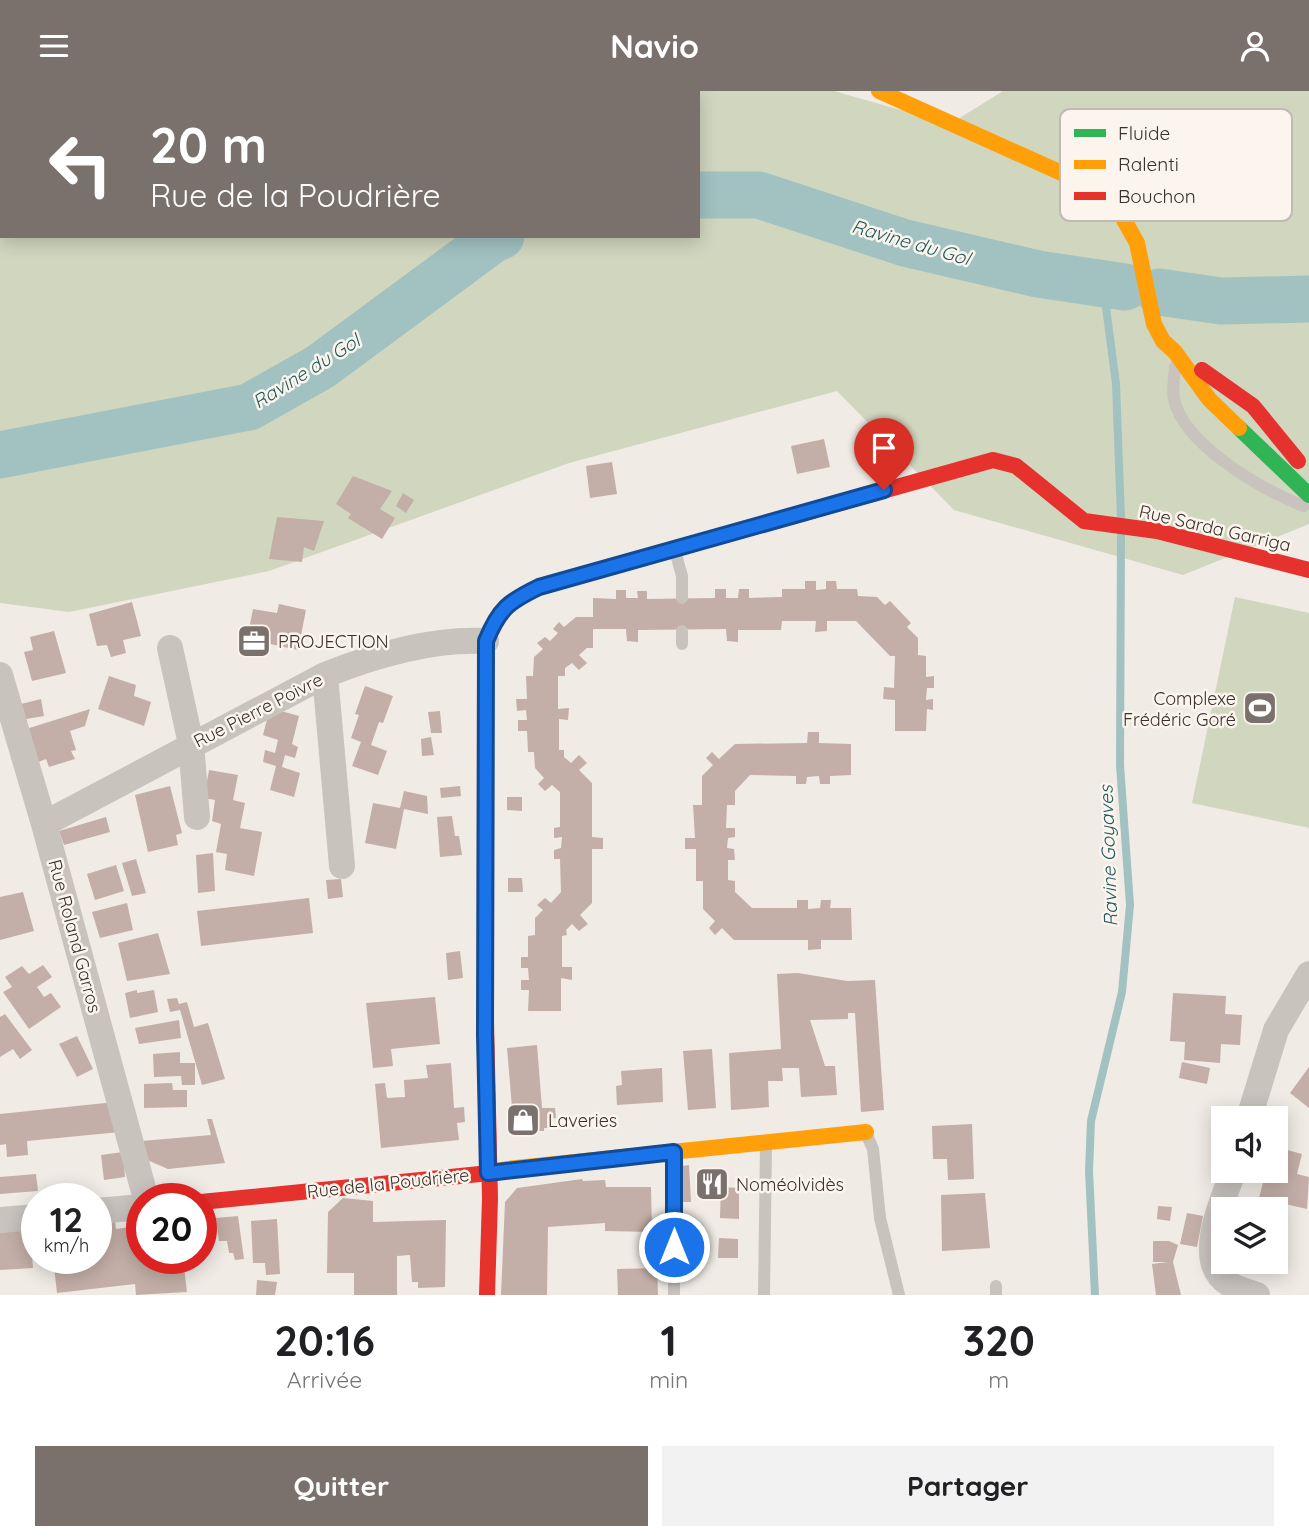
<!DOCTYPE html>
<html lang="fr">
<head>
<meta charset="utf-8">
<style>
  :root { --surface:#fff; --page:#f2f2f2; --text:#202124; --muted:#757577; --accent:#7a716c }
  body { margin:0; font-family:Quicksand,sans-serif; background:var(--page); color:var(--text); height:100vh; display:flex; flex-direction:column; font-size:26px; white-space:nowrap }
  * { box-sizing:border-box; margin:0 }
  p { font-size:23px; color:var(--muted) }
  .icon { flex:none; width:38px; height:38px; fill:none; stroke:currentColor; stroke-width:2; stroke-linecap:round; stroke-linejoin:round }
  .map { position:relative; height:1204px; overflow:hidden }
  .side { display:flex; flex-direction:column; background:var(--surface); flex:1 }
  .side>* { flex:none }
  .top-card { position:absolute; left:0px; top:0px; width:700px; height:147px; box-shadow:0 4px 18px #0003; background:#7a716c; color:#fff; overflow:hidden }
  .tools { position:absolute; left:1211px; top:1015px; display:grid; gap:14px }
  .tools a { display:grid; place-items:center; width:77px; height:77px; border-radius:0px; background:var(--surface); box-shadow:0 4px 18px #0003; font-size:35px }
  .speed { position:absolute; left:21px; top:1092px; display:flex; gap:14px; font-size:35px; font-weight:700; text-align:center }
  .speed>* { display:grid; place-content:center; width:91px; height:91px; border-radius:50%; background:var(--surface); box-shadow:0 4px 18px #0003; line-height:1 }
  .speed small { font-size:18px; font-weight:400 }
  .speed .limit { border:10px solid #d22; background:#fff; color:#111 }
  .pin { position:absolute; display:grid; place-items:center; width:60px; height:60px; color:#fff; margin:-72px -30px; border-radius:50% 50% 50% 0; rotate:-45deg; box-shadow:0 0 7px #0007 }
  .pin .icon { rotate:45deg }
  .me { position:absolute; width:77px; margin:-38px; rotate:0deg; stroke-linejoin:round; filter:drop-shadow(0 0 5px #0008) }
  .turn { display:flex; align-items:center; gap:24px; height:147px; padding:0 35px; font-size:32px }
  .turn .icon { width:91px; height:91px; stroke-width:2.5 }
  .turn b { display:block; font-size:49px; line-height:60px }
  .eta { display:flex; justify-content:space-evenly; align-items:center; height:119px; text-align:center }
  .eta b { font-size:42px; font-weight:800; line-height:49px }
  .primary-button { display:flex; gap:14px; margin-top:auto; padding:14px 35px }
  .primary-button a { flex:1; height:80px; border-radius:0px; background:var(--accent); color:#fff; font-size:28px; font-weight:800; line-height:80px; text-align:center }
  .primary-button a+a { background:var(--page); color:var(--text) }
  header { display:flex; justify-content:space-between; align-items:center; height:91px; padding:0 35px; background:var(--accent); color:#fff; font-size:32px; font-weight:800 }
  .map>svg:first-child { display:block }
  .green { fill:#d1d6bf; fill-rule:evenodd }
  .lines { fill:none; stroke-linecap:round; stroke-linejoin:round }
  .stream { stroke:#a1c2c1; stroke-width:8 }
  .river { stroke:#a1c2c1; stroke-width:47 }
  .building { fill:#c3afa7 }
  .lane { stroke:#c9c3be; stroke-width:12 }
  .street { stroke:#c9c3be; stroke-width:26 }
  .fast { stroke:#30b455; stroke-width:16 }
  .slow { stroke:#ff9f0a; stroke-width:16 }
  .jam { stroke:#e5322d; stroke-width:16 }
  .route-casing { stroke:#114b97; stroke-width:18 }
  .route { stroke:#1a73e8; stroke-width:12 }
  .labels { text-anchor:middle; dominant-baseline:central; stroke-width:5; stroke-linejoin:round; paint-order:stroke }
  .street-label { font-size:18px; fill:#3b302b; stroke:#fbf5ee }
  .poi-label { font-size:18px; fill:#3b302b; stroke:#fbf5ee; text-anchor:start }
  .water-label { font-size:19px; font-style:italic; fill:#1f5a5e; stroke:#fbf5ee }
  .key { fill:#fbf5ee; stroke:#c1bab4; stroke-width:2 }
  .key-label { font-size:19px; fill:#3b302b }
</style>
</head>
<body>
<header><svg class="icon" aria-label="menu" viewBox="0 0 24 24"><path d="M4 6h16M4 12h16M4 18h16"/></svg>Navio<svg class="icon" aria-label="person" viewBox="0 0 24 24"><circle cx="12" cy="8" r="4"/><path d="M4 21q1-7 8-7t8 7"/></svg></header>
<div class="map">
<svg width="1309" height="1204" viewBox="0 0 1309 1204">
  <rect width="100%" height="100%" fill="#f0ebe5"/>
  <!-- green -->
  <path class="green" d="M0,0H834L950,33L1003,0H1309V433L1183,484L954,419L837,300L569,372L269,480L69,521L0,512ZM2,2H698V145H2Z
    M1235,506L1309,522V737L1192,712Z"/>
  <g class="lines">
    <!-- stream -->
    <path class="stream" d="M1103,193L1116,293L1121,427
      M1095,1204L1089,1080L1091,1030L1122,901L1130,814L1120,674L1121,444"/>
    <!-- river -->
    <path class="river" d="M698,104H759L905,152L1038,183L1125,196
      M1159,201L1221,210L1309,208
      M0,364L249,316L320,276L492,149L501,145"/>
  </g>
  <!-- building -->
  <path class="building" d="M824,348L830,376L797,383L791,355Z
    M612,371L617,403L590,407L586,375Z
    M353,385L392,400L380,418L395,427L382,448L348,427L351,423L336,413Z
    M403,402L414,409L406,422L396,415Z
    M277,426L324,430L314,460L304,456L302,471L269,468Z
    M805,490H816V499L826,498V490H836L837,498H857L858,505L877,506L885,514L890,510L911,532L907,536L918,547V564L926,565V586L934,585V597H927L926,609L933,608V619L927,618L926,640H895V609L883,608L884,596L894,597L895,565H890L856,530H827V540L815,541L816,530H782L781,539H738V551L727,550L726,538L638,539V551L627,550L626,538H593V557H587L579,564L587,572L579,579L572,572L565,577V585H558V618L569,617L568,629L559,628V659H564V666L571,672L579,664L587,672L579,679L592,692V746L603,747V758H592V812L580,824L588,833L579,840L572,833L566,839L567,844L562,845V876H572V889L561,887V920H528L529,899H521V889H529L528,877H521V866H528V845L535,844V827L543,819L537,814L545,807L551,812L561,801L560,768H554V759L561,757L562,746L554,747V737L560,736V701L552,694L545,700L538,693L544,687L535,677L534,661H528L527,640H518V629H527L526,619L517,620L516,608H527L526,585H533L534,566L543,558L537,552L545,546L550,550L558,542L553,538L559,531L564,536L576,526H593V507L616,508V499H626V507H638L637,500H647V508L715,507V498H726V507H738L739,498H749V507L782,506V498H805Z
    M132,511L141,545L123,549L126,562L111,566L107,554L97,555L89,523Z
    M279,513L306,519L298,559L247,548L253,518L277,522Z
    M54,540L66,582L32,590L24,561L33,559L30,546Z
    M109,585L136,594L134,605L151,611L144,635L98,618Z
    M365,595L393,605L383,632L379,631L371,654L387,660L378,684L352,675L361,651L351,647L359,624L355,623Z
    M41,608L44,625L20,629L17,614Z
    M270,617L299,625L292,653L298,656L295,667L285,664L282,676L300,682L294,706L270,699L276,675L263,671L265,659L275,662L278,649L263,644Z
    M90,618L85,635L70,640L76,659L71,660L75,668L49,676L46,668L33,673L23,639Z
    M440,620L442,642H431L428,621Z
    M808,641H819V652L851,653V684L830,685V693H820L819,685L807,686L806,693H796V685L750,684L735,700V714H727L726,737H735V746L728,747L727,757L734,758L735,769H728V789L735,790V801L752,817H797V809H808V818L820,817L821,809H831L830,817H851L852,849H821V858L808,859V849H734L722,837L715,844L709,837L715,830L703,818V790H696V758H685V747H695L693,714H702V685L713,674L706,667L712,661L719,668L735,653L807,652Z
    M431,646L434,664L422,665L421,648Z
    M209,679L238,684L233,709L245,712L240,737L262,741L254,785L225,779L227,763L216,761L221,733L212,730L215,709L204,707Z
    M170,695L182,742L176,744L178,754L148,761L135,704Z
    M460,695L461,705L441,707L440,697Z
    M404,700L427,705L428,723L404,718L396,758L365,752L373,712L400,717Z
    M507,706H522V720L507,719Z
    M452,725L455,745H459L462,764L440,766L437,726Z
    M106,726L110,741L64,754L59,740Z
    M213,762L215,800L198,802L196,764Z
    M136,768L146,802L132,805L122,772Z
    M116,774L124,800L95,809L87,783Z
    M508,787H522L523,801H508Z
    M341,788L343,806L328,808L326,789Z
    M23,801L34,840L0,849V806Z
    M309,807L313,842L201,855L197,820Z
    M127,812L133,839L100,847L92,821Z
    M158,842L170,883L127,890L118,852Z
    M460,860L463,887L448,889L446,862Z
    M43,874L52,886L37,896L44,906L51,902L61,916L29,938L3,901L12,896L5,886L22,875L29,883Z
    M798,882L847,890L875,889L884,1019L861,1021L855,922H848V928L810,929L825,975H835L837,1004L801,1006L799,977H782L783,990H768L769,1016L731,1019L729,962L781,958L777,883Z
    M137,899V902L154,899L158,921L130,927L125,902Z
    M1173,902L1226,905L1225,923L1242,924L1240,954L1221,953L1220,972L1184,969L1185,951L1170,950Z
    M435,906L440,953L391,958L393,975L373,977L366,912Z
    M177,907L179,913L187,911L194,936L208,932L225,988L202,994L180,919L170,921L167,908Z
    M5,923L32,959L20,968L13,958L0,966V926Z
    M179,929L181,947L139,953L135,937Z
    M77,945L93,978L77,986L59,953Z
    M537,954L542,1017H555L556,1027L547,1028L548,1037H544V1040H514L507,957Z
    M712,958L716,1017L688,1019L683,960Z
    M180,961V972H195V994H182L181,985L154,986L153,963Z
    M1182,971L1210,977L1207,993L1179,987Z
    M451,972L454,1017L464,1016L465,1031L457,1032L459,1049L381,1057L375,993L385,992L387,1007L405,1006L404,989L428,987L426,974Z
    M1309,976V1017L1290,1002Z
    M662,977L663,1011L617,1014L616,995L622,994L621,980Z
    M172,992L173,999H187V1016L144,1017V993Z
    M115,1011L120,1041L27,1050L28,1064L7,1066L6,1053L0,1054V1023Z
    M207,1028H212L225,1072L168,1078L147,1069L142,1050L211,1044Z
    M972,1033L974,1088L948,1089L947,1068H933L932,1035Z
    M1276,1056L1302,1063L1297,1083L1309,1086L1307,1118L1259,1107L1266,1080H1276Z
    M123,1061L125,1086L104,1089L101,1064Z
    M689,1074L691,1111H681V1075Z
    M36,1083L38,1100L0,1103V1086Z
    M582,1088L583,1090L605,1089L606,1096H651L652,1141L605,1140V1132L548,1136L547,1204H501L505,1111L517,1097Z
    M721,1096L739,1097V1128L720,1127Z
    M985,1102L990,1157L942,1160L941,1104Z
    M343,1107L373,1110V1131L446,1129L445,1196L418,1197V1191H412L410,1164L397,1165V1204H354V1182H327L328,1121Z
    M1158,1115L1172,1116L1170,1130L1157,1128Z
    M1187,1122L1203,1125L1197,1156L1180,1153Z
    M238,1125L244,1168L235,1169L233,1162H229L227,1150H219L216,1127Z
    M277,1128L280,1183L266,1184L265,1172H253L251,1130Z
    M115,1129L116,1138L130,1136L131,1150L142,1149V1167H183L187,1201L136,1204L135,1193L57,1202L53,1167H96V1131Z
    M30,1138L33,1177L0,1179V1142Z
    M719,1147L738,1148V1167H718Z
    M1153,1150H1169L1178,1154L1173,1171L1181,1204H1156L1152,1173L1168,1171H1153Z
    M657,1177L658,1204H618L617,1178Z
    M257,1189L277,1191L275,1204H256Z"/>
  <g class="lines">
    <!-- lane -->
    <path class="lane" d="M1175,276C1174,286 1172,298 1174,308C1183,353 1263,400 1304,415
      M675,460L682,485V507
      M682,553V540
      M866,1042L873,1058L880,1127L899,1204
      M996,1195V1204
      M674,1204V1065
      M764,1204L766,1055"/>
    <!-- street -->
    <path class="street" d="M170,557L191,653L197,726
      M0,584L44,733L146,1108
      M325,584L342,775
      M44,733L325,584C375,564 433,547 486,550
      M1249,1027L1276,939L1309,883
      M1233,1080C1223,1112 1192,1172 1231,1194C1239,1199 1248,1201 1257,1204
      M96,1120L142,1116
      M0,1129L37,1126"/>
    <!-- fast -->
    <path class="fast" d="M1239,337L1309,404
      M485,886L486,550L495,530L505,517"/>
    <!-- slow -->
    <path class="slow" d="M879,0L1066,84L1110,112L1123,127L1137,152L1154,233L1163,250L1175,261L1209,308L1239,337
      M505,517L519,506L539,496L790,426
      M480,1083L507,1078L866,1041"/>
    <!-- jam -->
    <path class="jam" d="M1202,279L1253,315L1298,370
      M790,426L993,369L1016,375L1084,430L1157,440L1309,479
      M485,886L490,1107L487,1204
      M201,1111L480,1083"/>
  </g>
  <g class="lines">
    <!-- route casing -->
    <g class="route-casing">
      <path id="route" d="M674,1156V1061L488,1082L485,944L486,550C499,518 508,511 539,496L884,399"/>
    </g>
    <!-- route -->
    <use href="#route" class="route"/>
  </g>
  <!-- icons -->
  <defs>
    <g id="office-square" transform="scale(1.75)"><rect x="-9" y="-9" width="18" height="18" rx="4" fill="#7a716c" stroke="#fbf5ee"/><path d="M-6-3h4V-5.5h4V-3h4V5H-6ZM-1-4.5V-3h2v-1.5ZM-6 0V1H6V0Z" fill="#fff"/></g>
    <g id="stadium-square" transform="scale(1.75)"><rect x="-9" y="-9" width="18" height="18" rx="4" fill="#7a716c" stroke="#fbf5ee"/><path d="M0-5a6.5 5 0 1 0 0 10a6.5 5 0 1 0 0-10ZM-3.5-1.8h7v3.6h-7Z" fill="#fff"/></g>
    <g id="shop-square" transform="scale(1.75)"><rect x="-9" y="-9" width="18" height="18" rx="4" fill="#7a716c" stroke="#fbf5ee"/><path d="M-5-2.5h2.3a2.7 3.5 0 0 1 5.4 0H5L5.5 6h-11ZM-1.5-2.5h3a1.5 2.3 0 0 0-3 0Z" fill="#fff"/></g>
    <g id="restaurant-square" transform="scale(1.75)"><rect x="-9" y="-9" width="18" height="18" rx="4" fill="#7a716c" stroke="#fbf5ee"/><path d="M-5-6h1v4h1v-4h1v4h1v-4h1v5L-1.5 .5V6h-2V.5L-5-1ZM5-6V6H3V1.5H1.5Q1.5-4 5-6Z" fill="#fff"/></g>
  </defs>
  <g fill-rule="evenodd">
    <use href="#office-square" x="254" y="550"/>
    <use href="#stadium-square" x="1260" y="617"/>
    <use href="#shop-square" x="523" y="1029"/>
    <use href="#restaurant-square" x="712" y="1093"/>
  </g>
  <g class="labels">
    <!-- street labels -->
    <g class="street-label">
      <text transform="translate(1215 437) rotate(13)">Rue Sarda Garriga</text>
      <text transform="translate(258 619) rotate(-27)">Rue Pierre Poivre</text>
      <text transform="translate(75 845) rotate(75)">Rue Roland Garros</text>
      <text transform="translate(388 1092) rotate(-6)">Rue de la Poudrière</text>
    </g>
    <!-- poi labels -->
    <g class="poi-label">
      <text x="278" y="550">PROJECTION</text>
      <text x="1236" y="607" text-anchor="end">Complexe<tspan x="1236" dy="21">Frédéric Goré</tspan></text>
      <text x="548" y="1029">Laveries</text>
      <text x="736" y="1093">Noméolvidès</text>
    </g>
    <!-- water labels -->
    <g class="water-label">
      <text transform="translate(911 151) rotate(16)">Ravine du Gol</text>
      <text transform="translate(306 280) rotate(-32)">Ravine du Gol</text>
      <text transform="translate(1108 765) rotate(-92)">Ravine Goyaves</text>
    </g>
  </g>
  <!-- legend -->
  <rect x="1060" y="18" width="232" height="112" rx="10" class="key"/>
  <rect x="1074" y="38" width="32" height="8" fill="#30b455"/>
  <rect x="1074" y="69" width="32" height="9" fill="#ff9f0a"/>
  <rect x="1074" y="101" width="32" height="8" fill="#e5322d"/>
  <g class="key-label">
    <text x="1118" y="49">Fluide</text>
    <text x="1118" y="80">Ralenti</text>
    <text x="1118" y="112">Bouchon</text>
  </g>
</svg>
<div class="tools">
<a><svg class="icon" aria-label="sound" viewBox="0 0 24 24"><path d="M4 9h4l5-4v14l-5-4H4zM17 9q2 3 0 6"/></svg></a>
<a><svg class="icon" aria-label="layers" viewBox="0 0 24 24"><path d="M12 4l9 5-9 5-9-5zM3 14l9 5 9-5"/></svg></a>
</div>
<div class="speed"><div>12<small>km/h</small></div><div class="limit">20</div></div>
<div class="pin" style="left:884px;top:399px;background:#d93025"><svg class="icon" aria-label="arrive" viewBox="0 0 24 24"><path d="M6 21V4h12l-3 4 3 4H6"/></svg></div>
<svg class="me" style="left:674px;top:1156px" viewBox="-20 -20 40 40"><circle r="17" fill="#1a73e8" stroke="#fff" stroke-width="3"/><path d="M0-11L8 9 0 5-8 9z" fill="#fff"/></svg>
<div class="top-card">
<div class="turn"><svg class="icon" aria-label="left" viewBox="0 0 24 24"><path d="M17 20v-9H6M10 6l-5 5 5 5"/></svg><div><b>20 m</b>Rue de la Poudrière</div></div>
</div>
</div>
<section class="side">
<div class="eta">
<div><b>20:16</b><p>Arrivée</p></div>
<div><b>1</b><p>min</p></div>
<div><b>320</b><p>m</p></div>
</div>
<div class="primary-button"><a>Quitter</a><a>Partager</a></div>
</section>
</body>
</html>
